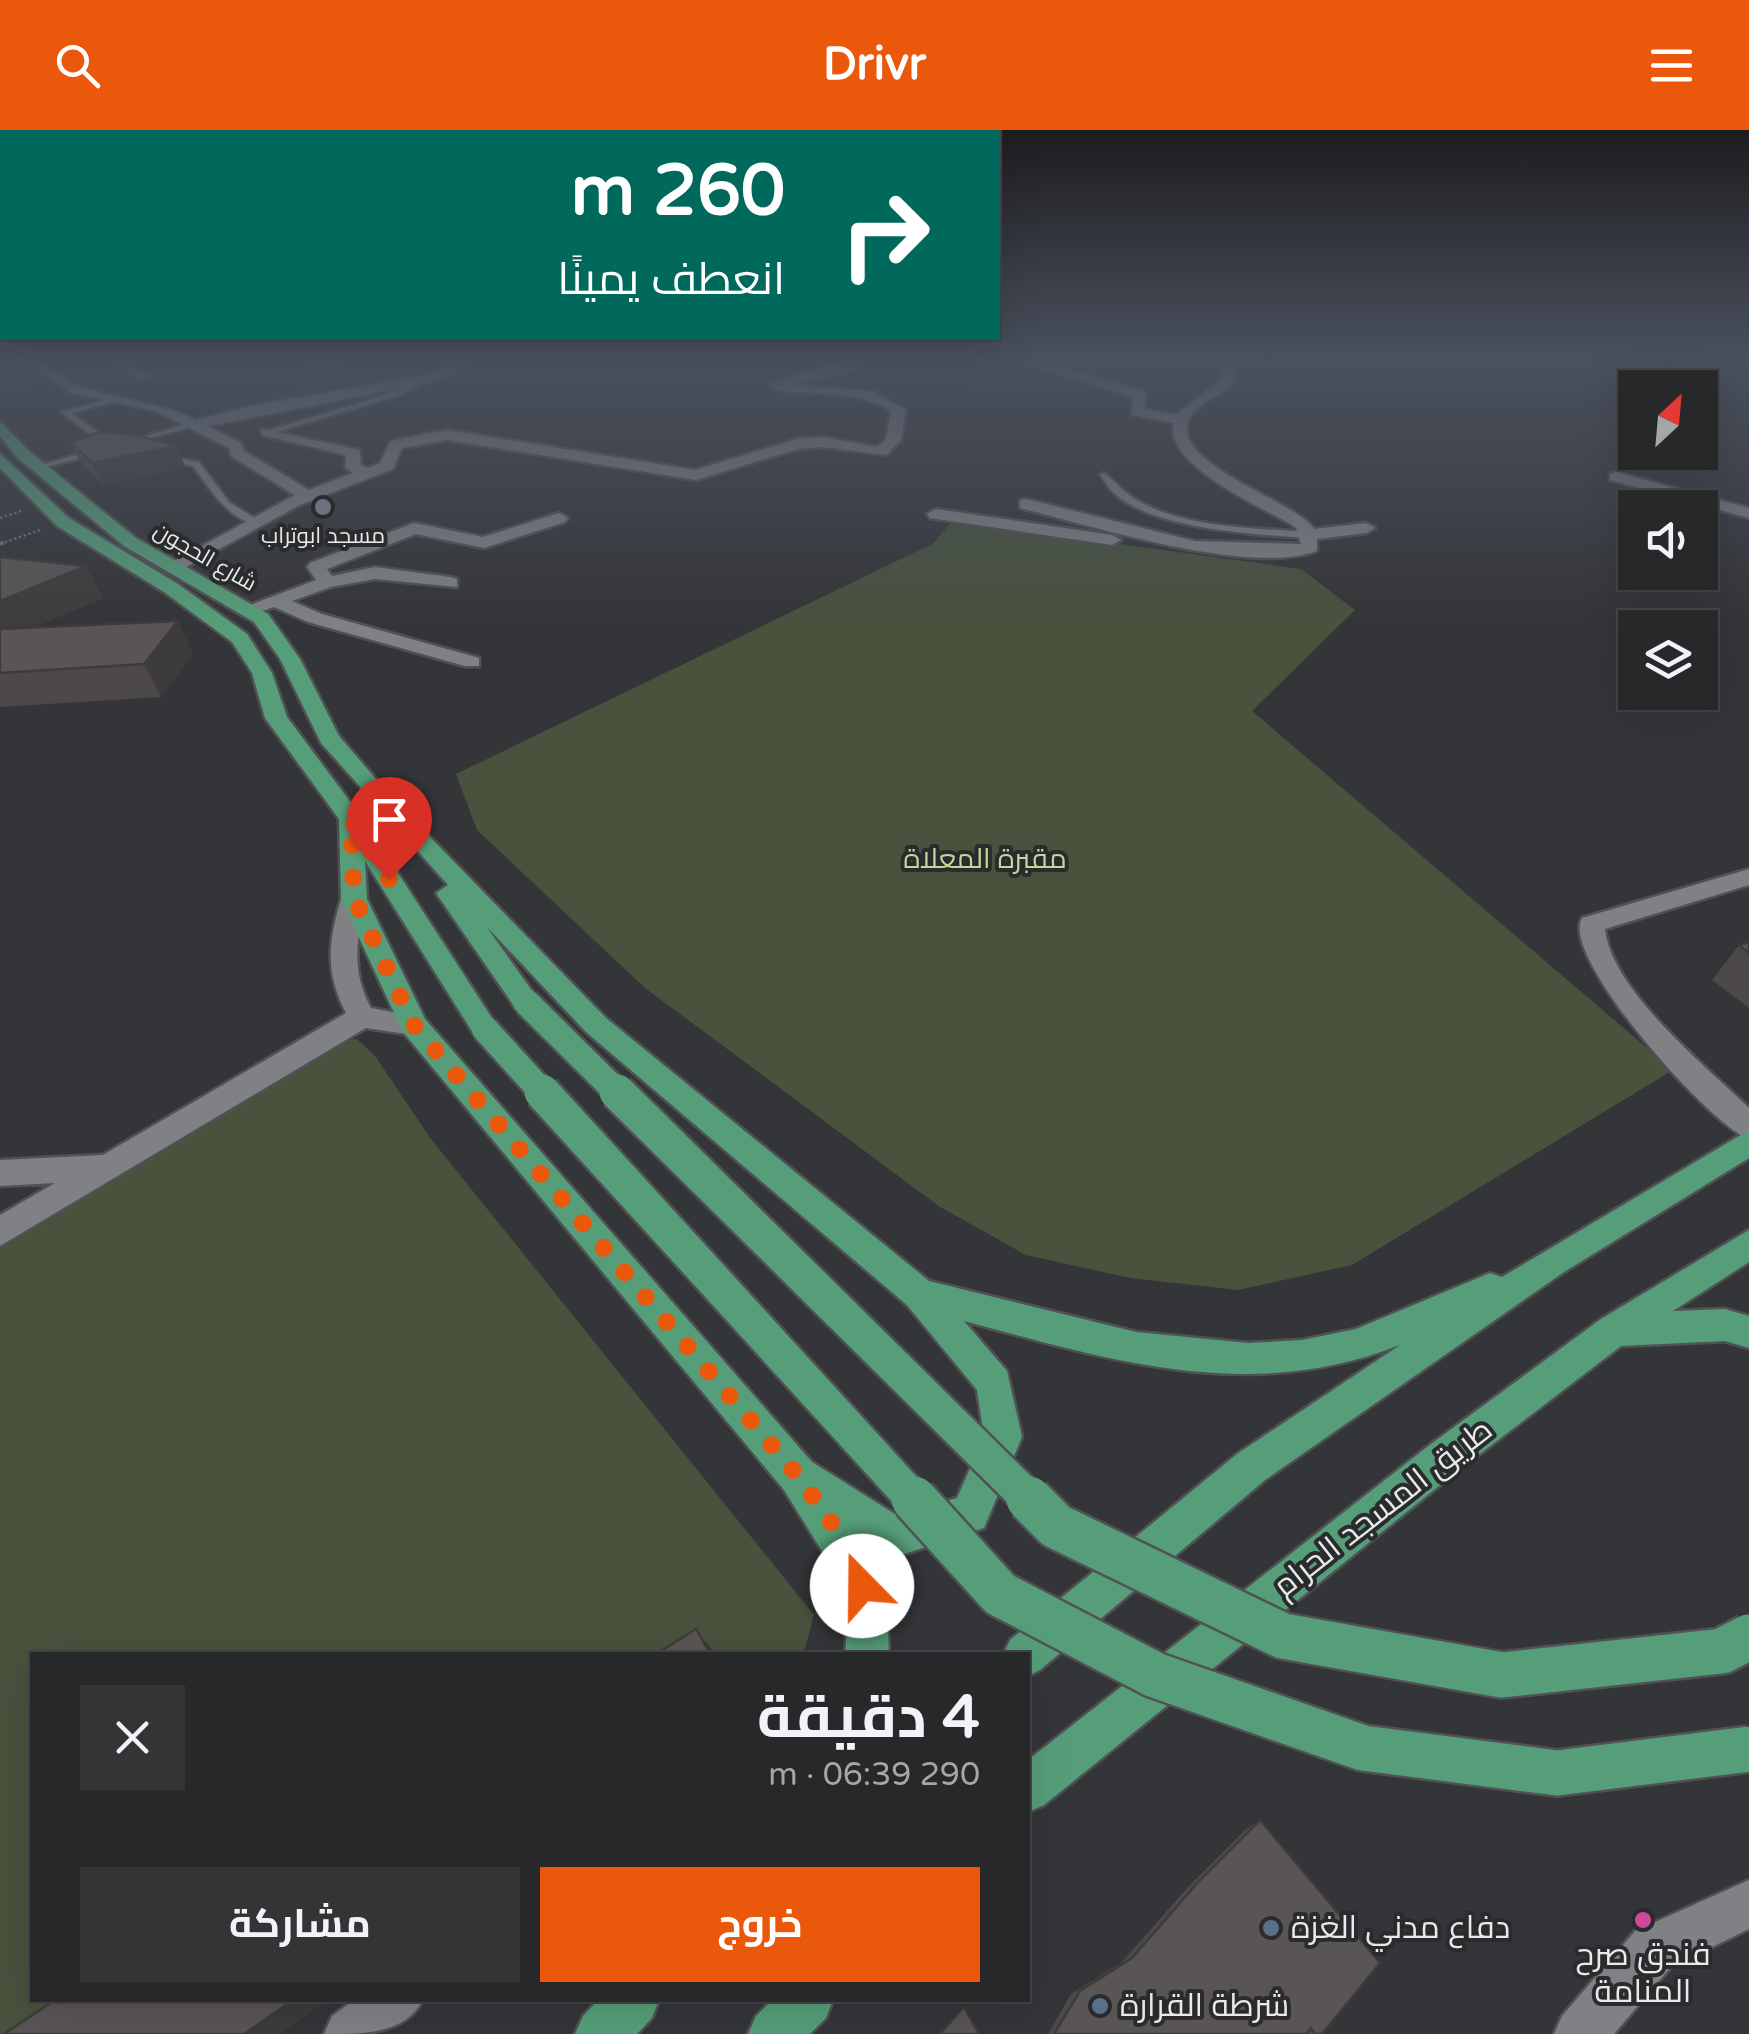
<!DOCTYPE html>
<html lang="ar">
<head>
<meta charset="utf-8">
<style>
  :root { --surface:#27282a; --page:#333436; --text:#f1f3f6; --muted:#a4a6a8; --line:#434447; --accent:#ea580c }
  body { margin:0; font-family:"Varela Round",Cairo,sans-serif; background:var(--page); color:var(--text); direction:rtl; height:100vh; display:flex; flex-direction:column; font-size:38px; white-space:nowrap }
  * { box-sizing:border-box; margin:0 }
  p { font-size:32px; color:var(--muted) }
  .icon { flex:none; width:55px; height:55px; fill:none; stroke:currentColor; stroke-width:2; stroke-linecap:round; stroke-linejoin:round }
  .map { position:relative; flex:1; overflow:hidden; direction:ltr }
  .side { position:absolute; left:30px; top:1522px; width:1000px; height:350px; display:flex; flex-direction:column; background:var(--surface); border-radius:0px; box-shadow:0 10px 40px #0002,0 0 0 2px var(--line); direction:rtl }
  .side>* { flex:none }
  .banner { position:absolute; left:0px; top:0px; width:1000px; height:210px; box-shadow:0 10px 40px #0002,0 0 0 2px var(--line); direction:rtl; background:#00695c; color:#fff; overflow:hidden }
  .needle { width:65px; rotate:26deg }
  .tools { position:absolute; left:1618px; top:240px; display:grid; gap:20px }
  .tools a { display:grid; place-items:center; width:100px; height:100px; border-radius:0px; background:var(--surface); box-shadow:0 10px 40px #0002,0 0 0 2px var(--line); font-size:50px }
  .pin { position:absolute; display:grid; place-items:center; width:85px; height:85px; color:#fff; margin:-102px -42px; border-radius:50% 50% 50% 0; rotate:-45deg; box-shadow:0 0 10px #0007 }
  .pin .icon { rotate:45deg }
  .me { position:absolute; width:110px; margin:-55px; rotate:338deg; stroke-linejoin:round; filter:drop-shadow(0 0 8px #0008) }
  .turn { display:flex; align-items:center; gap:35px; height:210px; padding:0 50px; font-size:45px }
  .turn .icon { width:130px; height:130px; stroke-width:2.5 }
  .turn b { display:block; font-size:70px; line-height:85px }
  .round { display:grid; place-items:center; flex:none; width:105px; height:105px; border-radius:0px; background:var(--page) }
  .head { display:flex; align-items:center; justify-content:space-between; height:170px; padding:0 50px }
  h1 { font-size:60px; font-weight:700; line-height:75px }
  .cta { display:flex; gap:20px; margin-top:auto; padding:20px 50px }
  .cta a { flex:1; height:115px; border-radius:0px; background:var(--accent); color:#fff; font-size:40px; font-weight:700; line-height:115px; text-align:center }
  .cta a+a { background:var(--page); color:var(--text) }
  header { display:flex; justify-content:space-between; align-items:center; height:130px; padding:0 50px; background:var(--accent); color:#fff; font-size:45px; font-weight:700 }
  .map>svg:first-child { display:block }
  .green { fill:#48523d }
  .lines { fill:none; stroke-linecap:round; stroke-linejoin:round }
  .lane-casing { stroke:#505154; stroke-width:5 }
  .street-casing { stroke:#505154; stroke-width:5 }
  .secondary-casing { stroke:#505154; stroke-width:5 }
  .primary-casing { stroke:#505154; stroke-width:5 }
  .path-far1 { stroke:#6f7072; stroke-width:2.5; stroke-dasharray:2.5 2.5; stroke-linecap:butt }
  .path { stroke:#6f7072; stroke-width:4; stroke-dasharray:4 4; stroke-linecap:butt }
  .lane { fill:#7f8184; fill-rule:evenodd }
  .street { fill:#7f8184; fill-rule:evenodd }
  .secondary { fill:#6a8f7f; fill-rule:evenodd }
  .primary { fill:#569e79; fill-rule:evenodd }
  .primary-bridge-far2-casing { stroke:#505154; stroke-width:31; stroke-linecap:butt }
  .primary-bridge-far1-casing { stroke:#505154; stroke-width:40; stroke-linecap:butt }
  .primary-bridge-casing { stroke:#505154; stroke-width:50; stroke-linecap:butt }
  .primary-bridge-far2 { stroke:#569e79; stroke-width:26 }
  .primary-bridge-far1 { stroke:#569e79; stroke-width:35 }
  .primary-bridge { stroke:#569e79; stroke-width:45 }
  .wall { fill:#4d4948 }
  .shaded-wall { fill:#3e3c3b }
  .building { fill:#595554; stroke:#3e3c3b; stroke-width:2.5 }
  .route { stroke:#ea580c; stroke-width:18; stroke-dasharray:0 32.4 }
  .worship-dot { fill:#6b7280; stroke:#2a2b2d; stroke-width:4 }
  .hotel-dot { fill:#d1479c; stroke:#2a2b2d; stroke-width:4 }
  .service-dot { fill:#5c6f8a; stroke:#2a2b2d; stroke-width:4 }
  .labels { text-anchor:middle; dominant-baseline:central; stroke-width:8; stroke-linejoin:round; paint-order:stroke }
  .far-poi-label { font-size:22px; fill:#e8e9ea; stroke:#2a2b2d }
  .far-street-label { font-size:22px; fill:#e8e9ea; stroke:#2a2b2d }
  .park-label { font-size:28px; fill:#bdda9c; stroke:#2a2b2d }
  .near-street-label { font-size:32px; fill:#e8e9ea; stroke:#2a2b2d }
  .near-poi-label { font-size:32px; fill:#e8e9ea; stroke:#2a2b2d; text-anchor:start }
</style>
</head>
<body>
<header><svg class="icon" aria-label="menu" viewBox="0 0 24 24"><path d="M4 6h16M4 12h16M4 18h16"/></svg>Drivr<svg class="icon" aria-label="search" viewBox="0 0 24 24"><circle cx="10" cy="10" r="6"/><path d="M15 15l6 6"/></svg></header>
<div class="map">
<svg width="1749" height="1904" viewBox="0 0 1749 1904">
  <rect width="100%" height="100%" fill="#343538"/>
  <!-- green -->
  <path class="green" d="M952,391L1301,439L1355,480L1252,581L1673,940L1352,1135L1238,1160L1130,1148L1026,1125L940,1077L645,858L477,700L456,644L934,413Z
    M357,909L375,926L431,1009L814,1485L805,1519L797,1525H716L705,1511L675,1525H32V1870H70L21,1904H0V1101L93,1045L104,1055L324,913Z"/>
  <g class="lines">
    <!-- lane casing -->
    <g class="lane-casing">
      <path id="lane" d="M434,246L439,247L397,266L270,304L263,302L392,263Z
        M116,267L119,271L71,283L111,312V316H105L61,282Z
        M187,294L194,296L126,315L122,313Z
        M94,320H97V324L38,339L34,337Z
        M165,326L199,332L229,372L259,391V395C229,391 210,359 193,336L162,330V326Z
        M1104,343C1116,352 1125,364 1140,372C1189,398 1254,398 1308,402L1312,405L1308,408C1255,404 1156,400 1115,364C1109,359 1105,351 1100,345Z"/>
    </g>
    <!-- street casing -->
    <g class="street-casing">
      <path id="street" d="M22,230C46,230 57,247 79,256C117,271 155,270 196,290L247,277L432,244L459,230H476L436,251L208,296L241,313L244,321L309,360L353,343L345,338L346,325L262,305V299L360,320L361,335L368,338L380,333L391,311L447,300L695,340L797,309L823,307L877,317L886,309L891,281C858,260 815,265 777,260L770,256C788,242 846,230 869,230L850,242L794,254L873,262L906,280L901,310L886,325L823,317L798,319L696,350L447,310L402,318L393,339L300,375L175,443L166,438L169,434L295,365L231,326L229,318L155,281L70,262Z
        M111,230H127L152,247L140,250Z
        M1013,230H1035L1146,262L1145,279L1176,285L1221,250L1226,234H1236V250C1224,264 1203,270 1192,284C1158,331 1298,371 1314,399L1366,393L1375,398L1366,403L1317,409V421C1248,446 1093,396 1020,378V370L1026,369L1195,411L1301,414L1296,398L1289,393C1260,377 1163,333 1174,293L1132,285L1133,267Z
        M1616,342L1749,378V388L1610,350V344Z
        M936,379L1112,405L1121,410L1112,415L930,388L927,384Z
        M559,383L568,388L565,392L484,418L416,404L327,439L332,446L375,437L450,447L457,449V457L375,449L331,457L292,471L322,484L479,528V536H465L308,492L274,477L247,486L237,480L316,450L307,437L310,433L414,393L483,407Z
        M1749,739V755L1605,799C1611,860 1706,936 1749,978V1009C1712,997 1559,827 1582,788Z
        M354,761L367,769C356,809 351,841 371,878L423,888L427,895L423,902L413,905L366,898L0,1116V1085L55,1053L0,1056V1030L103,1025L346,883C325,843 328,812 341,769Z
        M1749,1750V1799L1671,1837L1614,1904H1554L1562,1886L1635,1801Z
        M354,1870H423C405,1904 365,1904 324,1904L332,1886Z"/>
    </g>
    <!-- secondary casing -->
    <g class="secondary-casing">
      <path id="secondary" d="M1223,230H1252L1231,241L1226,240Z"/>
    </g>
    <!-- primary casing -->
    <g class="primary-casing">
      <path id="primary" d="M0,292L30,322L136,408L268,484L300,529L339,606L394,670L606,888L929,1151L1136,1202L1248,1213L1302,1210L1356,1199L1490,1143L1502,1147L1749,1000V1028L1564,1142L1265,1350L1040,1540L1028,1546V1525H1003L1010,1510L1237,1324L1400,1215C1250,1274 1113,1231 964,1191L1007,1241L1022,1307L984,1398L895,1427L865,1411L887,1472L889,1525H845L847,1497L840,1450L784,1360L403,902L341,769L339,689L265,588L252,543L232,512L164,462L57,396L0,338V324L69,388L178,454L247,504L272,543L287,587L363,689L499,899L495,906L485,909L475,906L365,731L367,769L425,889L812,1332L898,1386L957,1368L984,1307L977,1260L907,1175L586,902L486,796L540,872L536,879H516L436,763L448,755L321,613L280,529L254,492L124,416L18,328L0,306Z
        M1749,1100V1132L1673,1181L1725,1179L1749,1186V1218L1725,1211L1621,1216L1455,1343L1044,1675L1028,1682V1630L1427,1317L1601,1189Z
        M598,1870H659L652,1888L637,1904H575L583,1886Z
        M772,1870H833L826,1888L810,1904H748L756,1886Z"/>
    </g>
    <!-- path-far1 -->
    <path class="path-far1" d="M0,388L21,381
      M0,414L40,400"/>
    <!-- path -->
    <path class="path" d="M0,414L7,411"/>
    <!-- lane -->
    <use href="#lane" class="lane"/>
    <!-- street -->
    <use href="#street" class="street"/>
    <!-- secondary -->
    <use href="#secondary" class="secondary"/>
    <!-- primary -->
    <use href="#primary" class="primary"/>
    <!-- primary-bridge-far2 casing -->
    <g class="primary-bridge-far2-casing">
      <path id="primary-bridge-far2" d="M526,872L619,964
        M485,899L544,964"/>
    </g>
    <!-- primary-bridge-far1 casing -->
    <g class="primary-bridge-far1-casing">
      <path id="primary-bridge-far1" d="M542,962L916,1372
        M617,962L1032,1372"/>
    </g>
    <!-- primary-bridge casing -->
    <g class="primary-bridge-casing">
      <path id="primary-bridge" d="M914,1369L1000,1464L1155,1545L1363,1618L1557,1643L1749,1619
        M1029,1369L1056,1396L1283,1506L1502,1545L1722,1521L1749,1507"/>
    </g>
    <!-- primary-bridge-far2 -->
    <use href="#primary-bridge-far2" class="primary-bridge-far2"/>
    <!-- primary-bridge-far1 -->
    <use href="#primary-bridge-far1" class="primary-bridge-far1"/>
    <!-- primary-bridge -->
    <use href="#primary-bridge" class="primary-bridge"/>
  </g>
  <!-- wall -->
  <path class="wall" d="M70,312L186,338L103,355L81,334Z
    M0,427L86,436L103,468L34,497L193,524L161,567L0,577Z
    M1749,812V878L1712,850L1739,815Z
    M1260,1690L1322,1904H1048L1071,1864L1121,1833L1187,1758L1245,1700Z"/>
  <!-- shaded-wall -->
  <path class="shaded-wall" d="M368,230H452L431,240L302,263L295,243Z
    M177,316L186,338L103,355L92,333Z
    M86,436L103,468L0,512V471Z
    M178,491L193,524L161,567L144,534Z
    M293,1870H328L279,1904H244Z"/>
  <!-- building -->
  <path class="building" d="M315,230H368L295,243L293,238Z
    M100,302L136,305L177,316L92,333L70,312Z
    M0,427L86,436L0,471Z
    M178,491L144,534L0,543V499Z
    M1749,812V823L1739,815Z
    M696,1499L711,1525H655Z
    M1260,1690L1380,1833L1322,1904H1315L1311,1898L1306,1904H1054L1080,1861L1132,1828L1200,1750Z
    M55,1870H293L244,1904H4Z
    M964,1877L979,1904H940Z"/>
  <!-- sky -->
  <linearGradient id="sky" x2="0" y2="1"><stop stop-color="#1d1d1f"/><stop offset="0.46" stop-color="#4a515e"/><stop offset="1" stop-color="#4a515e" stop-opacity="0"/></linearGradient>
  <rect width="1749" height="497" fill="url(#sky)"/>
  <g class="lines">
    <!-- route -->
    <path class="route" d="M389,749L351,689L354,768L413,894L798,1346L853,1423L862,1456"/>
  </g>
  <!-- markers -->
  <circle class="worship-dot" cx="323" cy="377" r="10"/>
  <circle class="hotel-dot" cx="1643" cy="1790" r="10"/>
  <g class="service-dot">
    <circle cx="1271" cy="1798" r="10"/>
    <circle cx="1100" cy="1876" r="10"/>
  </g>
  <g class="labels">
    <!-- far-poi labels -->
    <g class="far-poi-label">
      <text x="323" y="406">مسجد ابوتراب</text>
    </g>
    <!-- far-street labels -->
    <g class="far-street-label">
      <text transform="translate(205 427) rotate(30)">شارع الحجون</text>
    </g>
    <!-- park labels -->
    <g class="park-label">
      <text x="985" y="729">مقبرة المعلاة</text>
    </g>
    <!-- near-street labels -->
    <g class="near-street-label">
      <text transform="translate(1383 1378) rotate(-38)">طريق المسجد الحرام</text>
    </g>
    <!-- near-poi labels -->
    <g class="near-poi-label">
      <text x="1291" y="1798">دفاع مدني الغزة</text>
      <text x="1643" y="1825" text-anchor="middle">فندق صرح<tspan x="1643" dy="37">المنامة</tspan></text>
      <text x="1120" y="1876">شرطة القرارة</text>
    </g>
  </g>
</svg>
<div class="tools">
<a><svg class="needle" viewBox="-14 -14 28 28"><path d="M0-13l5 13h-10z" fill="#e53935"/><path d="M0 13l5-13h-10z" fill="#a4a6a8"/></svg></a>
<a><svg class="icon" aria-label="sound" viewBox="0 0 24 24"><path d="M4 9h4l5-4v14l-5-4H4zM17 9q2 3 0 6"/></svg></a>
<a><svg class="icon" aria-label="layers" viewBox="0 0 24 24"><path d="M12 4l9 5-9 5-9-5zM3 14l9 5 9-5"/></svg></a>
</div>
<div class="pin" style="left:389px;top:749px;background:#d93025"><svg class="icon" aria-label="arrive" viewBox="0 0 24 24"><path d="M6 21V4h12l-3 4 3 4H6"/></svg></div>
<svg class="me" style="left:862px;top:1456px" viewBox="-20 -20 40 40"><circle r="19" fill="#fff"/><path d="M0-13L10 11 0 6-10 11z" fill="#ea580c"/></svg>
<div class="banner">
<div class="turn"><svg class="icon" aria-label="right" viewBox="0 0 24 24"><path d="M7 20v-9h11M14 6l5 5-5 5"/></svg><div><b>260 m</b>انعطف يمينًا</div></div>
</div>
<section class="side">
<div class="head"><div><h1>4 دقيقة</h1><p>290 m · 06:39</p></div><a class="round"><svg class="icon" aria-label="close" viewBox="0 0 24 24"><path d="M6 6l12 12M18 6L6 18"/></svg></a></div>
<div class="cta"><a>خروج</a><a>مشاركة</a></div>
</section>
</div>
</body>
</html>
